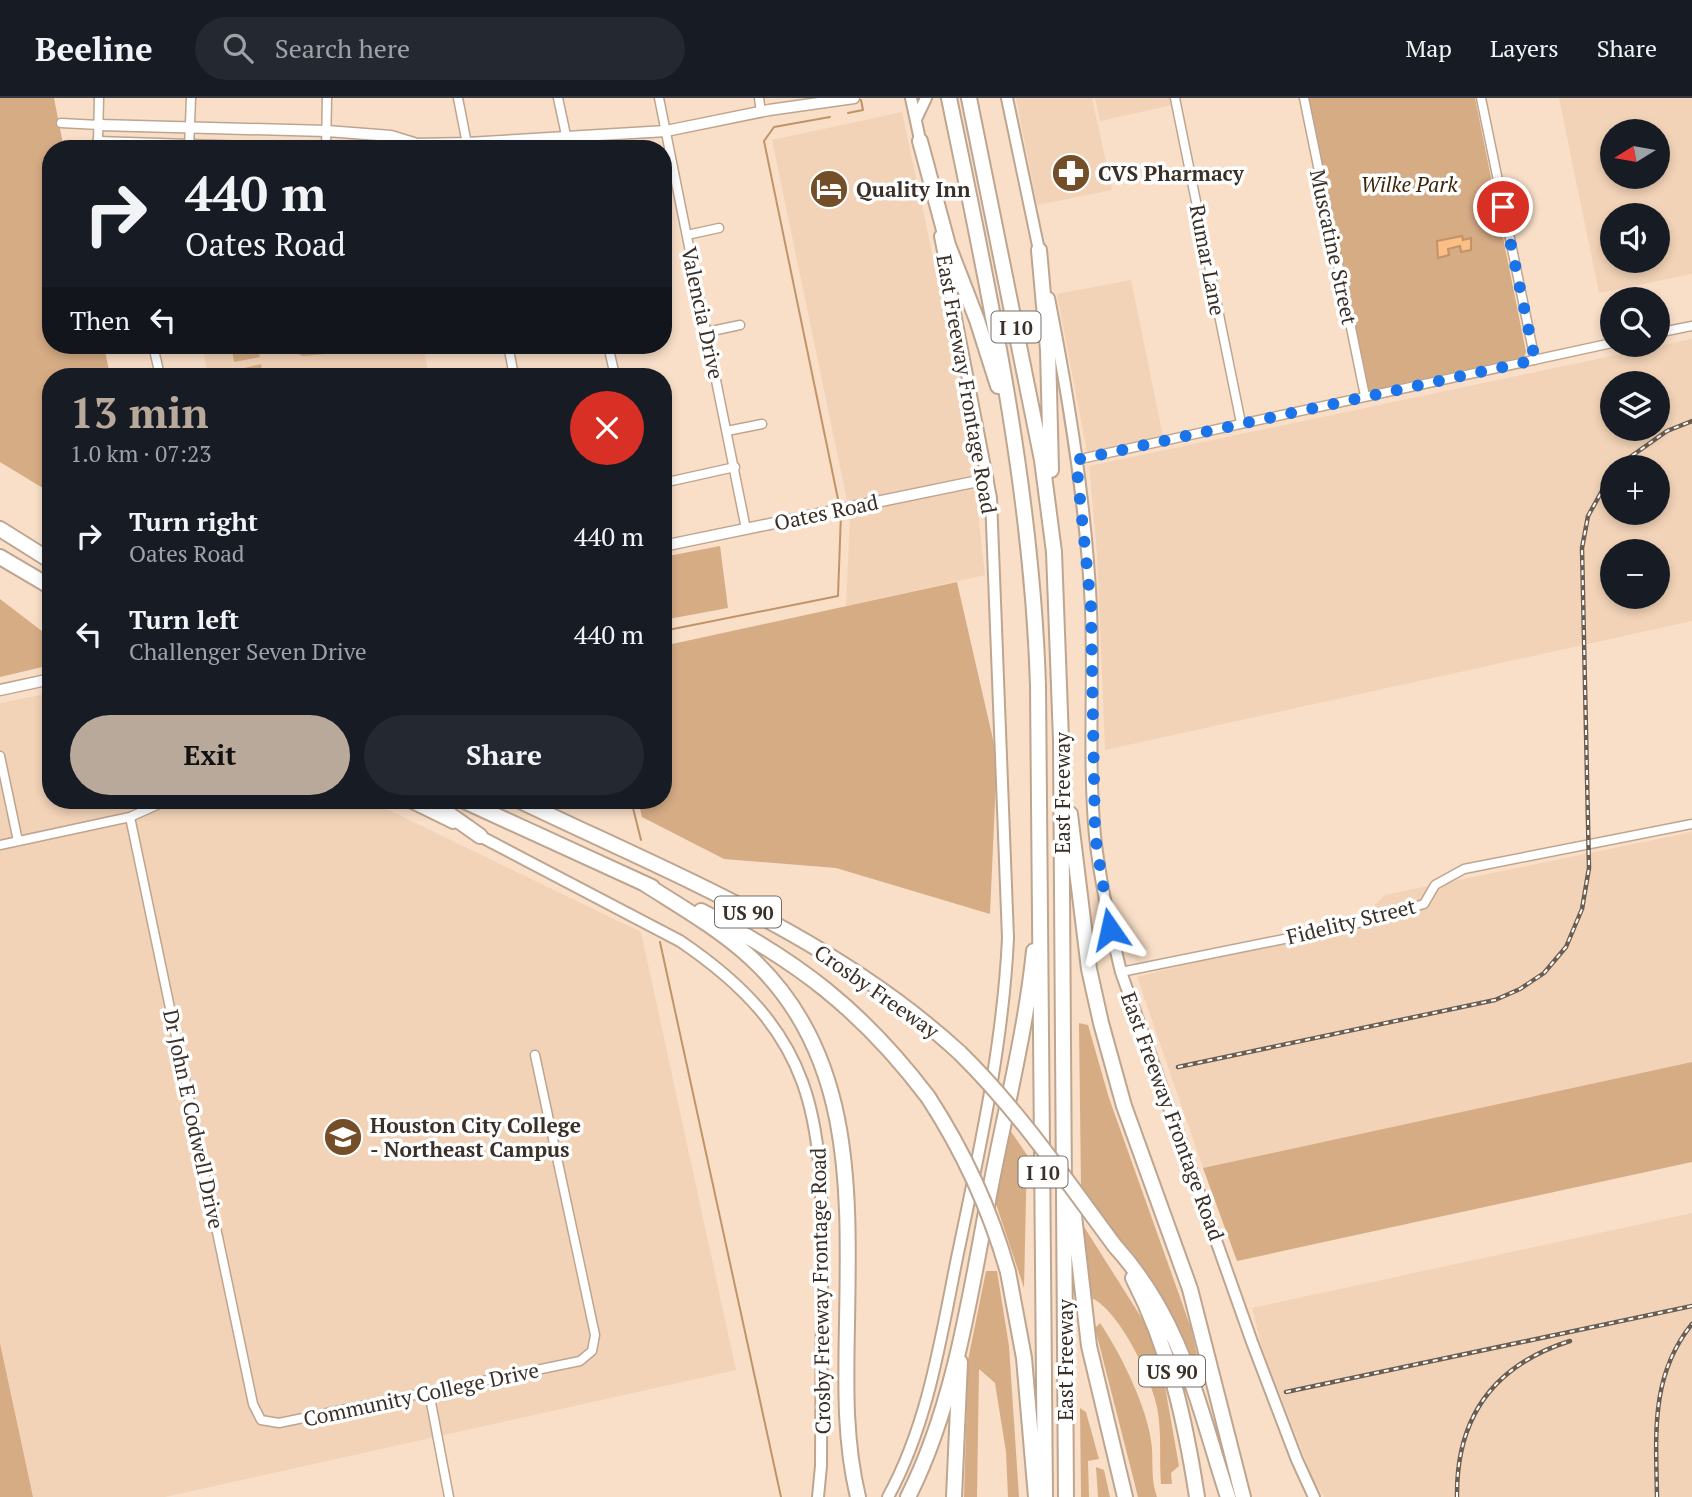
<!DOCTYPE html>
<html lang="en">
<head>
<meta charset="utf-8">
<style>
  :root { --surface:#171b24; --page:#242831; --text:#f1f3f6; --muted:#9ea1a6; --line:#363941; --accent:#b8a99a }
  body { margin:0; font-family:"PT Serif",serif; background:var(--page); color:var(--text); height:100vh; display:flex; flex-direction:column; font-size:26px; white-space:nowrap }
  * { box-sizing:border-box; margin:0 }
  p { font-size:23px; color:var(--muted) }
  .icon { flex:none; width:38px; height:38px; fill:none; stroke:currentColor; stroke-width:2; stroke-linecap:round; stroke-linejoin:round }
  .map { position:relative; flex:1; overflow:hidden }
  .side { position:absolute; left:42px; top:270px; width:630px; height:441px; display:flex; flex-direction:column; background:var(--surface); border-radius:28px; box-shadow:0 4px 10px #0003 }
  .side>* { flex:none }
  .hud { position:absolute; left:42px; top:42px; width:630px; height:214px; border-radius:28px; box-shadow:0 4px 10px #0003; background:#171b24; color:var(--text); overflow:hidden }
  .needle { width:46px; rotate:259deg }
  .fabs { position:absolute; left:1600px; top:21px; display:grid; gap:14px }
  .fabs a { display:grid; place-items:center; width:70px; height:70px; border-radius:50%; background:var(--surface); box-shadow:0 4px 10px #0003; font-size:35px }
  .pin { position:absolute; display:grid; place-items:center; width:60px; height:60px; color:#fff; margin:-30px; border:4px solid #fff; border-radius:50%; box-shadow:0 2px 7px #0007 }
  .me { position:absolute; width:77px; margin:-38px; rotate:349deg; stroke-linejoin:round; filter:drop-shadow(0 0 5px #0008) }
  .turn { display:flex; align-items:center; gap:24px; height:147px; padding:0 28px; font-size:32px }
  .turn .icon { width:91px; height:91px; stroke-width:2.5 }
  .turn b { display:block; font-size:49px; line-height:60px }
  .then { display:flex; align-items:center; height:66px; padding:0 28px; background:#0003; gap:14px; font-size:26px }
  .round { display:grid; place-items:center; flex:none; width:74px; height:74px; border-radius:37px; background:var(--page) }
  .headline { display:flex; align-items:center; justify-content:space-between; height:119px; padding:0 28px }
  h1 { font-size:42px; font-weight:700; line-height:52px; color:var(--accent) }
  .cta { display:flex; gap:14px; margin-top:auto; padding:14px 28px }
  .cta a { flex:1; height:80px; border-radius:42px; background:var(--accent); color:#111; font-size:28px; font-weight:700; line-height:80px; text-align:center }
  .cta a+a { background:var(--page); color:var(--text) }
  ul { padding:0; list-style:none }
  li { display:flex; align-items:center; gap:21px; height:98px; padding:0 28px }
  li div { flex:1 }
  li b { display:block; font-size:26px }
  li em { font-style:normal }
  header { display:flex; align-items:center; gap:42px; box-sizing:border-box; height:98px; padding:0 35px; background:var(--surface); border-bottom:2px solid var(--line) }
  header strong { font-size:33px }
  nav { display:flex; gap:38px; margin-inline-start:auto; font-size:24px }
  .search { width:490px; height:63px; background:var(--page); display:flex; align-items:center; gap:18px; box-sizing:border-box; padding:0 24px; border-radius:38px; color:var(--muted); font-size:26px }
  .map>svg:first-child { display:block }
  .built { fill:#f2d3b7; fill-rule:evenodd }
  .green { fill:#d6ac85 }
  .water { fill:#fbbe85; stroke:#c19369; stroke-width:2 }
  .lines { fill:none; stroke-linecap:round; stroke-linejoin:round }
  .stream { stroke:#c19369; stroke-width:2 }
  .minor-casing { stroke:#bea590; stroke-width:11 }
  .tertiary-casing { stroke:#bea590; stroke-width:13 }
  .secondary-casing { stroke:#bea590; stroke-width:14 }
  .motorway-casing { stroke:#bea590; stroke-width:18 }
  .minor { stroke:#fff; stroke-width:8 }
  .tertiary { stroke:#fff; stroke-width:10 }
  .secondary { stroke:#fff; stroke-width:10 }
  .motorway { stroke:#fff; stroke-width:14 }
  .rail-casing { stroke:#6b5d50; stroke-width:4.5 }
  .rail { stroke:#fff; stroke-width:2; stroke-dasharray:5; stroke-linecap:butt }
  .motorway-bridge-casing { stroke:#bea590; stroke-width:18; stroke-linecap:butt }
  .motorway-bridge { stroke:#fff; stroke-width:14 }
  .route { stroke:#1a73e8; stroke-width:12; stroke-dasharray:0 21.6 }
  .labels { text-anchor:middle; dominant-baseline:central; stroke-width:7; stroke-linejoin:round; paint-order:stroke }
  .shield { fill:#fff; stroke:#756e68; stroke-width:2 }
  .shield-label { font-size:19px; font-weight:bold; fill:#3a3027 }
  .poi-label { font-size:21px; font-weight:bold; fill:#3a3027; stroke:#fff; text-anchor:start }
  .park-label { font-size:21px; font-style:italic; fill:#3d250c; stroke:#fff }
  .street-label { font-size:21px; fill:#3a3027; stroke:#fff }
</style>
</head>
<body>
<header>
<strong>Beeline</strong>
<div class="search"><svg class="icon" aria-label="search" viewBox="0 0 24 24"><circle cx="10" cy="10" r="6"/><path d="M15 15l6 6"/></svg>Search here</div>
<nav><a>Map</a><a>Layers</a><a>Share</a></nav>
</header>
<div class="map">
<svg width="1692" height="1399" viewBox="0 0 1692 1399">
  <rect width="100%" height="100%" fill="#f9dfc8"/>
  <!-- built -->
  <path class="built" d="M1016,0H1092L1112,92L1037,107Z
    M1095,0H1171L1172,7L1100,23Z
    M1559,0H1692V176L1599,195ZM1612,33H1657V79H1612ZM1612,117H1657V163H1612Z
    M902,14L945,215L975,389L985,477L846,508L850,417L772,42Z
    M1131,182L1163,338L1087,354L1057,196Z
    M1692,241V523L1105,652L1097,456L1089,368ZM1657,285V331H1612V285ZM1657,369V415H1612V369ZM1612,453H1657V499H1612Z
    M202,247H423L429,278H208Z
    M51,595V702H368L641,834L736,1272L165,1399H33L0,1245V605Z
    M1692,734V964L1203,1070L1137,879L1358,823L1385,797Z
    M1692,1115V1399H1324L1313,1381L1262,1250L1252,1210Z"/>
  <!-- green -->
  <path class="green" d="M0,0H54L64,51H51V247H104L110,278H51V395L0,364Z
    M1308,0H1475L1526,254L1524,259L1369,293Z
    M257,247L260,259L234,264L232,252Z
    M276,247H334L336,255L303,258Z
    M261,266L263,278H237L236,272Z
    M720,448L728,510L663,522V459Z
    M957,484L997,659L990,816L836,770L724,761L642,719L638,702H663V548Z
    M0,501L51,540V567L0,579Z
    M1079,925L1088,927L1109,1000L1191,1230L1200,1271L1195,1272L1156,1190L1081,1088Z
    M1692,964V1064L1237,1163L1203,1070Z
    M1010,1032L1027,1057L1024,1190L995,1103Z
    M1081,1124L1146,1227L1163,1277L1179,1368L1171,1375L1172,1386H1161C1159,1361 1162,1333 1157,1309C1151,1279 1118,1209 1089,1199Z
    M986,1173H997L1009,1248L1019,1399H1008L1006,1354L995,1285L979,1271L977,1399H964L968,1262Z
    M1100,1225C1121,1256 1149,1312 1152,1350C1153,1368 1151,1382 1157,1399H1138L1095,1230Z
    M0,1245L33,1399H0Z
    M1080,1310L1086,1314L1099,1361L1088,1363L1089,1399H1081Z
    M1096,1369L1104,1372L1110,1399H1098Z"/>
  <!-- water -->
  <path class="water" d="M1462,138L1463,142L1471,140V152L1461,154L1460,148L1448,151L1449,157L1438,160L1437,143Z"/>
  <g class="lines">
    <!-- stream -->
    <path class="stream" d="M848,15L863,12L861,2
      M830,19L774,29L764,43L839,406
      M663,533L838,498L841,415
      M631,702L641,742
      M660,844L781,1399"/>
    <!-- minor casing -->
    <g class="minor-casing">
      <path id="minor" d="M458,0L468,51
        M558,0L569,51
        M659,0L746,431
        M759,0L761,14
        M1175,0L1241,325
        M1304,0L1365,298
        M1481,0L1535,262
        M61,25L99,27
        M98,44L99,0
        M189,51L191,0
        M326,51L327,0
        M687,137L719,130
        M707,234L740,227
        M1657,235L1692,228
        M153,247L160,278
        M508,247L514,278
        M608,247L615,278
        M727,333L762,326
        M1076,362L1612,245
        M663,385L735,369
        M0,658L18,743
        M130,719L253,1306L261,1322L279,1325L580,1263L592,1253L595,1237L535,957
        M0,747L130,719L168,702
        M1121,874L1348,828L1424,806L1435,787L1464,771L1692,726
        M429,1294L449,1399"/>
    </g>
    <!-- tertiary casing -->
    <g class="tertiary-casing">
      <path id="tertiary" d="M99,27L327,33L391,38L414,45
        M98,44L311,51
        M393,51L415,46L467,45L666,33L769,12L854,0
        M663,448L988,381
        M0,592L51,581"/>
    </g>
    <!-- secondary casing -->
    <g class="secondary-casing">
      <path id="secondary" d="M911,0L922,51
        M1007,0L1040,157
        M917,19L926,0
        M1049,200C1069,302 1086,406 1091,510C1094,586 1088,663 1095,738C1100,784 1110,829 1121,874L1252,1244L1297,1362L1314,1399
        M406,702L453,725
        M474,735L680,843C816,935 823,1018 822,1171C822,1237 821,1303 821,1368L818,1399
        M888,1399C929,1324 941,1238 958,1155C980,1050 1003,947 1008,840L991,400L940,138"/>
    </g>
    <!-- motorway casing -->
    <g class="motorway-casing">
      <path id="motorway" d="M949,0C989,194 1032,389 1038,588L1045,1399
        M969,0L1042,362L1054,454L1061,642L1066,1399
        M920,43L948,147L977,222L998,288
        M1039,152L1048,252L1051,372
        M0,431L51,463
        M0,459L51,489
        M429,702L480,738
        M462,702L652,789
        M518,702C670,775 834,839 960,955
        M1070,716L1089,871L1101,925L1124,1008L1190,1191L1243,1399
        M645,786C681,809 718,830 750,859C855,955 849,1094 847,1225C846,1284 844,1341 858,1399
        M701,813C798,863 862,912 928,999
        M1072,1100L1089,1248L1125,1399
        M1115,1148C1182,1222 1198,1307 1228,1399
        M1008,1174L1024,1260L1036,1399
        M1133,1180C1169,1250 1185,1321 1197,1399
        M908,1399C956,1305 972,1185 992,1082C1007,1006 1026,930 1034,853
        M954,1399L960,1264"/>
    </g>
    <!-- minor -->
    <use href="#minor" class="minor"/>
    <!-- tertiary -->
    <use href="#tertiary" class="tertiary"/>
    <!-- secondary -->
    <use href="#secondary" class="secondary"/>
    <!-- motorway -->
    <use href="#motorway" class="motorway"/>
    <!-- rail casing -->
    <g class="rail-casing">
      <path id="rail" d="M1616,369L1667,333L1692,323
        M1178,969L1495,902L1520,891L1544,875L1566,849L1582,811L1589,770L1582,450L1588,418L1612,375
        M1286,1294L1692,1208
        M1457,1399C1456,1319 1494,1267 1570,1243
        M1657,1399C1656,1336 1650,1278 1692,1226"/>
    </g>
    <!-- rail -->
    <use href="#rail" class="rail"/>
    <!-- motorway-bridge casing -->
    <g class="motorway-bridge-casing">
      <path id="motorway-bridge" d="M960,955C1019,1013 1066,1082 1115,1148
        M928,999C964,1054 990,1111 1008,1174"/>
    </g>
    <!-- motorway-bridge -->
    <use href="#motorway-bridge" class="motorway-bridge"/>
  </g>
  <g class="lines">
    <!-- route -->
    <path class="route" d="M1110,831L1095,737L1091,509L1076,362L1535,262L1503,109"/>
  </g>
  <!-- icons -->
  <defs>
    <g id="pharmacy-disc" transform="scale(2.0125)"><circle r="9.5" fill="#734e29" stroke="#fff"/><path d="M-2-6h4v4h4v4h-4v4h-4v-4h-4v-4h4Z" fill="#fff"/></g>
    <g id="hotel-disc" transform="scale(2.0125)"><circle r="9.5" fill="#734e29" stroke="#fff"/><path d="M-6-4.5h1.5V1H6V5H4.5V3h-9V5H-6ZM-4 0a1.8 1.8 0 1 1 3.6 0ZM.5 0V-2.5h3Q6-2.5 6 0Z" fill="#fff"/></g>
    <g id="university-disc" transform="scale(2.0125)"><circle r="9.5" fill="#734e29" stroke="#fff"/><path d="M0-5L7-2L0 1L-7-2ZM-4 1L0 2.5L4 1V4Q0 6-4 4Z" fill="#fff"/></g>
  </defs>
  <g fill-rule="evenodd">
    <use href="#pharmacy-disc" x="1071" y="75"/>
    <use href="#hotel-disc" x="829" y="91"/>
    <use href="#university-disc" x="343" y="1039"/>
  </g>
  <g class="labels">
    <!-- shield labels -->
    <g class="shield">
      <rect x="991.5" y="213.5" width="49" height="31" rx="5"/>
      <rect x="715" y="798.5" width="66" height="31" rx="5"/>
      <rect x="1018.5" y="1058.5" width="49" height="31" rx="5"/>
      <rect x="1139" y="1257.5" width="66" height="31" rx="5"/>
    </g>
    <g class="shield-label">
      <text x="1016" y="229">I 10</text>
      <text x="748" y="814">US 90</text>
      <text x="1043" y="1074">I 10</text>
      <text x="1172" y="1273">US 90</text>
    </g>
    <!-- poi labels -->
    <g class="poi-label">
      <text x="1098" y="75">CVS Pharmacy</text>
      <text x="856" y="91">Quality Inn</text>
      <text x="370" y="1027">Houston City College<tspan x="370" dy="24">- Northeast Campus</tspan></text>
    </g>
    <!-- park labels -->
    <g class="park-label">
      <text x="1409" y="86">Wilke Park</text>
    </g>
    <!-- street labels -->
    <g class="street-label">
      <text transform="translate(1334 149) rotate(78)">Muscatine Street</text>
      <text transform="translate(1208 162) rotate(79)">Rumar Lane</text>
      <text transform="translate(703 215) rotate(78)">Valencia Drive</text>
      <text transform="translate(967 286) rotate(80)">East Freeway Frontage Road</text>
      <text transform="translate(826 414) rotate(-12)">Oates Road</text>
      <text transform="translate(1062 695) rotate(-90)">East Freeway</text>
      <text transform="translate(1351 823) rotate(-14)">Fidelity Street</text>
      <text transform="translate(877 893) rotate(35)">Crosby Freeway</text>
      <text transform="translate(1173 1018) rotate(70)">East Freeway Frontage Road</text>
      <text transform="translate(194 1021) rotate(78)">Dr John E Codwell Drive</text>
      <text transform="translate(820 1193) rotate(-91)">Crosby Freeway Frontage Road</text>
      <text transform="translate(1065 1262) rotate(-90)">East Freeway</text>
      <text transform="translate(421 1296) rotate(-12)">Community College Drive</text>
    </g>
  </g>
</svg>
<div class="fabs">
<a><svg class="needle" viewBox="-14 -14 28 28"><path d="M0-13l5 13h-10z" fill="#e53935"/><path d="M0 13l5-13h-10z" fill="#9ea1a6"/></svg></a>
<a><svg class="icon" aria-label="sound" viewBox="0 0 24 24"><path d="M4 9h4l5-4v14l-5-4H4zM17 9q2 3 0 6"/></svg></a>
<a><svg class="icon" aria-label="search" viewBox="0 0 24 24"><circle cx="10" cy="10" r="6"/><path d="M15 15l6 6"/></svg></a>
<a><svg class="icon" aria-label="layers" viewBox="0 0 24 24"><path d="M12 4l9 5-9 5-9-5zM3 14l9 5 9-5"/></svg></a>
<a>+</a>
<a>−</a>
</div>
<div class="pin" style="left:1503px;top:109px;background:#d93025"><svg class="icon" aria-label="arrive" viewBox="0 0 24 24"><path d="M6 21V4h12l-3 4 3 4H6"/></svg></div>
<svg class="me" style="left:1110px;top:831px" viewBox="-20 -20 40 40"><path d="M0-17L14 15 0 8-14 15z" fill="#1a73e8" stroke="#fff" stroke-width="4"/></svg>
<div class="hud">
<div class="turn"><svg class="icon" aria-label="right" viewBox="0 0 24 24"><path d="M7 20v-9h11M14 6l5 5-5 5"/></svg><div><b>440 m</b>Oates Road</div></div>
<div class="then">Then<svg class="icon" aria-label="left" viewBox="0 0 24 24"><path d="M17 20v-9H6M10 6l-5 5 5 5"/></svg></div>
</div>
<section class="side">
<div class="headline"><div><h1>13 min</h1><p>1.0 km · 07:23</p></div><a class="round" style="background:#d93025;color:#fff"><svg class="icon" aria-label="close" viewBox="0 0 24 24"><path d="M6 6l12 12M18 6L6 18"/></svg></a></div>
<ul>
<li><svg class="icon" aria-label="right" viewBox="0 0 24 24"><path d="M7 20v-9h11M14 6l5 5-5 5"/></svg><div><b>Turn right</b><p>Oates Road</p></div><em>440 m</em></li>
<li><svg class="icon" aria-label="left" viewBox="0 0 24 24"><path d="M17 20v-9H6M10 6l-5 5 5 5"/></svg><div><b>Turn left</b><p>Challenger Seven Drive</p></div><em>440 m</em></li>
</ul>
<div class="cta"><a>Exit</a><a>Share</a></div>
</section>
</div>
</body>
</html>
